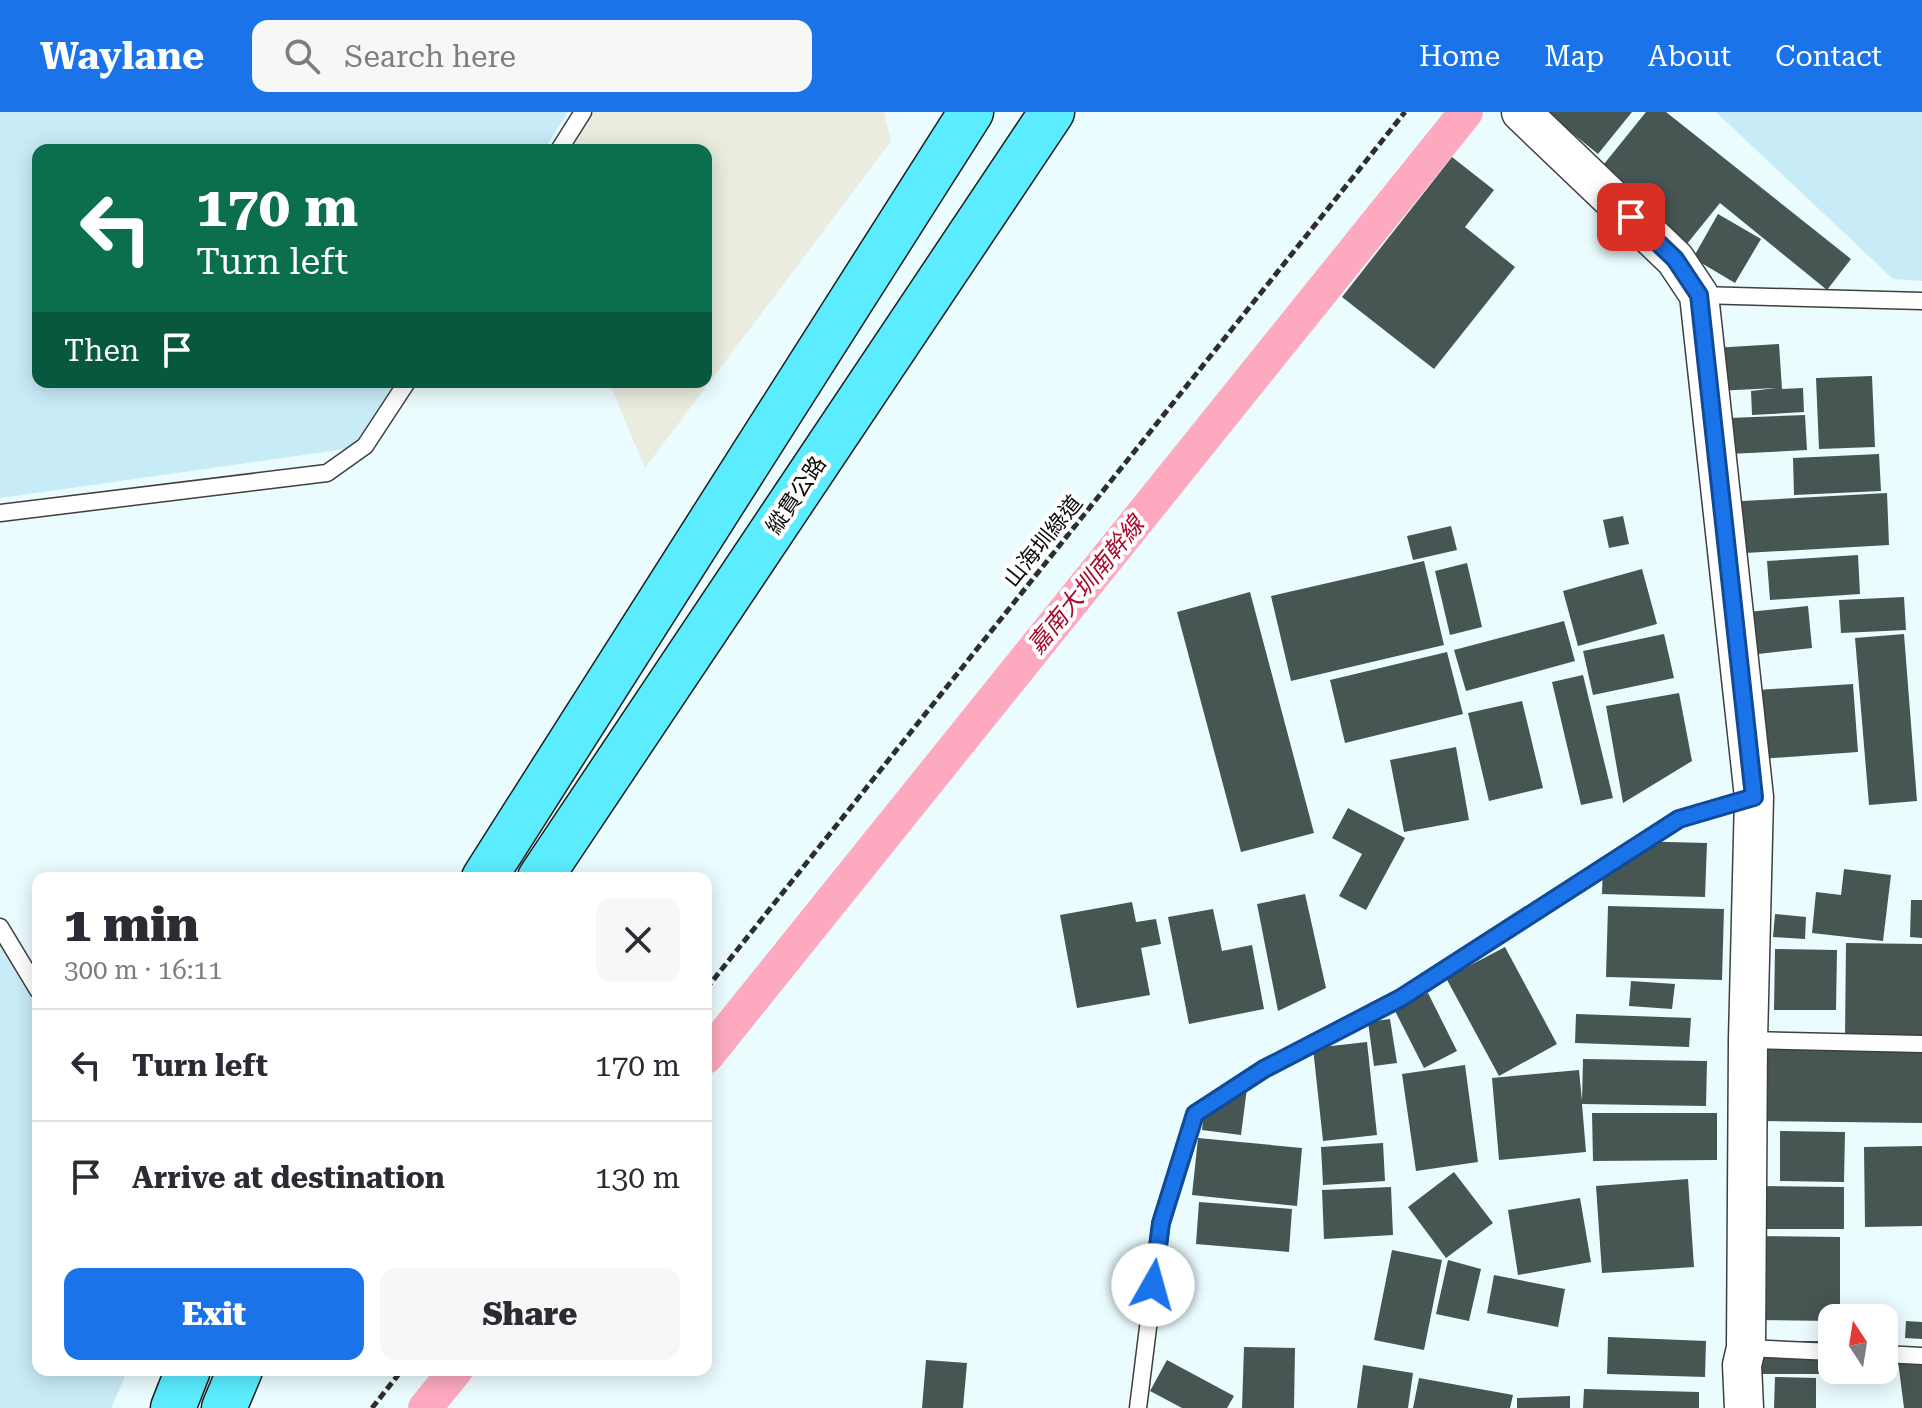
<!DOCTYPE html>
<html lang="en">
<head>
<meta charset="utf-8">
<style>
  :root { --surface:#fff; --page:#f7f7f7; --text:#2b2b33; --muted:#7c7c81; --line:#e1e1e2; --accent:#1a73e8 }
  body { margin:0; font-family:"Roboto Serif","Noto Sans TC",serif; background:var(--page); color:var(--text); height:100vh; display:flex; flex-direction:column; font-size:30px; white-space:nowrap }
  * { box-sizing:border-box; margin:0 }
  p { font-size:26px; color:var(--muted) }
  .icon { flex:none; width:44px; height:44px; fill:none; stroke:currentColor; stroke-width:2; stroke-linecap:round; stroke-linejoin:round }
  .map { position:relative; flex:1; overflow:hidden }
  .sheet { position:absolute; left:32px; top:760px; width:680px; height:504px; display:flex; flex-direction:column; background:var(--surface); border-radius:16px; box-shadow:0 4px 20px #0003 }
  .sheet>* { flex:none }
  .top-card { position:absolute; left:32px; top:32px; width:680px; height:244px; border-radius:16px; box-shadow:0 4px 20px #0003; background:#0b6e4f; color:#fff; overflow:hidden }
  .needle { width:52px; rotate:348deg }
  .tools { position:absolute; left:1818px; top:1192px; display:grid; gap:16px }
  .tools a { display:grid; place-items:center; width:80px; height:80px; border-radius:16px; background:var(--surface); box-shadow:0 4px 20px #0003; font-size:40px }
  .pin { position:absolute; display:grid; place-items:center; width:68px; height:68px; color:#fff; margin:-34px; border-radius:16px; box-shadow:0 4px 12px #0006 }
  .me { position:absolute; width:88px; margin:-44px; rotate:7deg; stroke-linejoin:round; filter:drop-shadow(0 0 6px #0008) }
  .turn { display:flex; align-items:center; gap:28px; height:168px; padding:0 32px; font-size:36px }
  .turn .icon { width:104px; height:104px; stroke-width:2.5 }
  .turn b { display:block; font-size:56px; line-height:68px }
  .then { display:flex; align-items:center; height:76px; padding:0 32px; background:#0003; gap:16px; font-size:30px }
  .round { display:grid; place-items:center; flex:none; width:84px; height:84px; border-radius:16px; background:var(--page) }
  .headline { display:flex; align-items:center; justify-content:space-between; height:136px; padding:0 32px }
  h1 { font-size:48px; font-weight:800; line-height:60px }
  .cta { display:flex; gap:16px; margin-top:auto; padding:16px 32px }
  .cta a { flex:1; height:92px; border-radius:16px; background:var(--accent); color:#fff; font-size:32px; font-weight:800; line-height:92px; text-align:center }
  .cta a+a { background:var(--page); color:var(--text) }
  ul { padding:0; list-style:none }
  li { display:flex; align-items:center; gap:24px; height:112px; padding:0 32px; border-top:2px solid var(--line) }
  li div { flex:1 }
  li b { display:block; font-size:30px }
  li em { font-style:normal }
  header { display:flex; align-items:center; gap:48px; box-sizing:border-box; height:112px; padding:0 40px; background:var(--accent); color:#fff }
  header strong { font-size:38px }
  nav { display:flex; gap:44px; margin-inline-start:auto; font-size:28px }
  .search { width:560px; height:72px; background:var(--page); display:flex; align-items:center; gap:20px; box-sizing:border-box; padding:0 28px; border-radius:16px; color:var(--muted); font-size:30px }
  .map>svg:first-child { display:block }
  .industrial { fill:#e9ecdf }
  .farmland { fill:#c8ebf8 }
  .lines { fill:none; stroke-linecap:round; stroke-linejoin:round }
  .canal { stroke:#fdaac0; stroke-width:34 }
  .building { fill:#475652 }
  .service-casing { stroke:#3f3f3f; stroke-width:19 }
  .tertiary-casing { stroke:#3f3f3f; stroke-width:41 }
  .primary-casing { stroke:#1d1d1d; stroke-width:47 }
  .path { stroke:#2e2e2e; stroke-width:5; stroke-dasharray:8 4; stroke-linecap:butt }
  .service { stroke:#fff; stroke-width:16 }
  .tertiary { stroke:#fff; stroke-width:38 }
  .primary { stroke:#5bedff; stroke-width:44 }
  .route-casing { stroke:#114b97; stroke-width:20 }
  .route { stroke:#1a73e8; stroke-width:14 }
  .labels { text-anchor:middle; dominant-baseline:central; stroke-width:8; stroke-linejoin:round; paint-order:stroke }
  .street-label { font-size:22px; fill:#0c0c0c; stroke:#fff }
  .water-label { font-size:24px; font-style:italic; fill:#aa092b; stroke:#fff }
</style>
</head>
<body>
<header>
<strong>Waylane</strong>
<div class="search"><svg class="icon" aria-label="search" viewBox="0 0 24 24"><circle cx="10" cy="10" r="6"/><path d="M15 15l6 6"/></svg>Search here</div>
<nav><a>Home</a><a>Map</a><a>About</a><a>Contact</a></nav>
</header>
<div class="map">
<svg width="1922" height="1296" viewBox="0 0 1922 1296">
  <rect width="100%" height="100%" fill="#ebfcff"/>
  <!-- industrial -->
  <path class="industrial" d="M583,0H884L891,29L645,356L609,270H706V38H559Z"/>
  <!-- farmland -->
  <path class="farmland" d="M0,0H568L544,38H38V270H395L352,336L0,386Z
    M1716,0H1922V169L1893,167Z
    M0,817L38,884V1258H124V1267L111,1296H0Z"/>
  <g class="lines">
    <!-- canal -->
    <path class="canal" d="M706,945L1466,0
      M425,1296L456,1258"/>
  </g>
  <!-- building -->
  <path class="building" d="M1546,0H1632L1598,42Z
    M1646,0H1666L1851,147L1827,178L1720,91L1686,133L1596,62Z
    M1452,45L1494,78L1465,115L1515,155L1434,257L1342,185Z
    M1718,102L1761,127L1735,171L1693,146Z
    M1779,232L1782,277L1803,276L1804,300L1752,303L1751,279L1776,276L1715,279L1713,236Z
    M1872,264L1875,335L1819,337L1816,266Z
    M1805,303L1807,338L1729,342L1728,306Z
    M1879,342L1881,379L1794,383L1793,346Z
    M1887,381L1889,433L1727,442L1724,390Z
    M1623,404L1629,432L1609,436L1603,408Z
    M1451,414L1457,438L1413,448L1407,424Z
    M1858,443L1860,482L1770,488L1767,449Z
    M1424,449L1444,533L1291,569L1271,484Z
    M1467,451L1482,515L1450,523L1435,459Z
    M1642,457L1657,512L1578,534L1563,479Z
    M1250,480L1314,721L1241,740L1177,500Z
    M1904,485L1906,518L1841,521L1839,488Z
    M1808,494L1812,536L1732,545L1728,502Z
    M1564,509L1575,549L1466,579L1454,538Z
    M1664,522L1674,566L1593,583L1583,539Z
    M1904,522L1917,689L1869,693L1855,526Z
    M1447,540L1463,602L1345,631L1330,568Z
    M1583,563L1613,686L1581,693L1552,570Z
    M1853,572L1858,640L1746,648L1741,579Z
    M1679,581L1692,649L1623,691L1606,594Z
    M1522,589L1543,676L1489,689L1468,601Z
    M1456,635L1469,708L1404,720L1390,648Z
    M1348,696L1405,726L1366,798L1339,784L1362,742L1332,726Z
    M1628,729L1707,731L1705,785L1602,782L1603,750Z
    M1844,757L1891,763L1883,829L1812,821L1816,780L1841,783Z
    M1305,782L1326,876L1278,899L1257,792Z
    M1911,788H1922V826L1910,825Z
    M1132,790L1136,810L1156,807L1161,832L1141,836L1150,883L1077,896L1060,803Z
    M1608,794L1724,797L1722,868L1606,865Z
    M1213,797L1222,839L1252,833L1264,897L1189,912L1168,805Z
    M1775,802L1806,805L1805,827L1773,825Z
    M1846,831L1922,832V926L1845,925Z
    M1505,835L1557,932L1499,964L1446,866Z
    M1775,837L1837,838L1836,898H1774Z
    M1631,869L1675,872L1672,897L1629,894Z
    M1428,881L1457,939L1424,956L1394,897Z
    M1576,902L1691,906L1689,935L1575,931Z
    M1390,907L1397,951L1374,954L1368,910Z
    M1367,930L1377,1023L1323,1029L1313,936Z
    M1761,937L1922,940V1011L1760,1009Z
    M1583,947L1707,949L1706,994L1582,992L1586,1040L1499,1048L1492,966L1579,958L1582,989Z
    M1465,953L1478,1050L1416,1059L1402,962Z
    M1247,976L1241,1023L1202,1018L1204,1000Z
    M1592,1001H1717V1048L1593,1049Z
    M1780,1019L1845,1020L1844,1070L1780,1069Z
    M1198,1026L1302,1036L1297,1094L1192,1083Z
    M1383,1031L1385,1069L1323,1073L1321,1035Z
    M1922,1034V1114L1865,1115L1864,1035Z
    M1454,1060L1493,1111L1446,1146L1408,1095Z
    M1688,1067L1694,1155L1602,1161L1596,1074Z
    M1756,1074L1844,1075V1117H1756Z
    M1391,1075L1393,1123L1324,1127L1322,1078Z
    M1580,1086L1591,1150L1518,1163L1508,1098Z
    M1199,1090L1292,1097L1289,1140L1196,1132Z
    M1751,1124L1840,1125V1206H1832V1209L1751,1208Z
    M1392,1138L1442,1148L1424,1238L1374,1228Z
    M1448,1148L1481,1157L1469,1209L1436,1202Z
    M1494,1163L1565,1177L1558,1215L1487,1201Z
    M1906,1209L1922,1210V1227L1905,1226Z
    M1608,1225L1706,1229L1705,1265L1607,1262Z
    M1759,1229H1832L1834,1262H1759Z
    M1244,1235L1295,1236L1294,1296H1242Z
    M1922,1246V1296H1904L1898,1249Z
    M926,1248L967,1251L963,1296H922Z
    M1167,1248L1234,1284L1227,1296H1182L1150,1279Z
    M1363,1253L1413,1261L1408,1296H1357Z
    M1775,1265L1816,1266V1296H1774Z
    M1419,1266L1513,1283L1510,1296H1413Z
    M1584,1277L1699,1280V1296H1583Z
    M1570,1284V1296H1517V1286Z"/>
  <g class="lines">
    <!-- service casing -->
    <g class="service-casing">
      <path id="service" d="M559,38L583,0
        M1699,183L1922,189
        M0,401L327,361L365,334L407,270
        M0,815L38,878
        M1748,928L1922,932
        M1746,1236L1832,1240
        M1884,1242L1922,1244
        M1138,1296L1161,1111L1195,1002L1264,957L1401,886L1679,707L1754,685"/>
    </g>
    <!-- tertiary casing -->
    <g class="tertiary-casing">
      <path id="tertiary" d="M1521,0L1675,147L1699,183L1754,685L1748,928L1746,1236L1742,1253L1744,1296"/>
    </g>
    <!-- primary casing -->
    <g class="primary-casing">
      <path id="primary" d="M484,766L971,0
        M540,766L1052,0
        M173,1296L188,1258
        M224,1296L240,1258"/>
    </g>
    <!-- path -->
    <path class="path" d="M706,877L1405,0
      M372,1296L402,1258"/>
    <!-- service -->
    <use href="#service" class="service"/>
    <!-- tertiary -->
    <use href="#tertiary" class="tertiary"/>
    <!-- primary -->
    <use href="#primary" class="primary"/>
  </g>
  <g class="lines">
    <!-- route casing -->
    <g class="route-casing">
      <path id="route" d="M1153,1173L1161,1111L1195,1002L1264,957L1401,886L1679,707L1754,685L1699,183L1675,147L1631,105"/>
    </g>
    <!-- route -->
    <use href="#route" class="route"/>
  </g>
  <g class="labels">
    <!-- street labels -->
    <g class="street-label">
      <text transform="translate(796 383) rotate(-56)">縱貫公路</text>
      <text transform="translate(1043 429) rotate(-51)">山海圳綠道</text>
    </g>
    <!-- water labels -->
    <g class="water-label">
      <text transform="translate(1086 473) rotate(-51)">嘉南大圳南幹線</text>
    </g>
  </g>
</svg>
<div class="tools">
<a><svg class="needle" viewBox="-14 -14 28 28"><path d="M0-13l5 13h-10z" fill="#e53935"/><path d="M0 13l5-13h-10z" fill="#7c7c81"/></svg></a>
</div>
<div class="pin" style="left:1631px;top:105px;background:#d93025"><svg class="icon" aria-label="arrive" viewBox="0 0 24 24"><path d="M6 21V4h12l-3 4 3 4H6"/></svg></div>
<svg class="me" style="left:1153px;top:1173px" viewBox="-20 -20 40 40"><circle r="19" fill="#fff"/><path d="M0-13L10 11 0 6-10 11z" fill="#1a73e8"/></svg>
<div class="top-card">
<div class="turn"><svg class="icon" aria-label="left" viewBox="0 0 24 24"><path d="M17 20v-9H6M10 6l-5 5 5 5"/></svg><div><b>170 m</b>Turn left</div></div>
<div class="then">Then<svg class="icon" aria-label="arrive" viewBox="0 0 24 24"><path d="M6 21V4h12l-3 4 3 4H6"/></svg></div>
</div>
<section class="sheet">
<div class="headline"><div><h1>1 min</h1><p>300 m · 16:11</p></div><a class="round"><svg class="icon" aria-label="close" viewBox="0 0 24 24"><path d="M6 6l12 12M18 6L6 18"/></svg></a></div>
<ul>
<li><svg class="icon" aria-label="left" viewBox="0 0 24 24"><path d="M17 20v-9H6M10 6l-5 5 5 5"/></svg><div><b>Turn left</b></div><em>170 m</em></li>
<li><svg class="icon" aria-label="arrive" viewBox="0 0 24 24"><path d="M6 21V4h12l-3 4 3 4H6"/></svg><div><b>Arrive at destination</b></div><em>130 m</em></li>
</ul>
<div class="cta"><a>Exit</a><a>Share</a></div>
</section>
</div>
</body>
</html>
